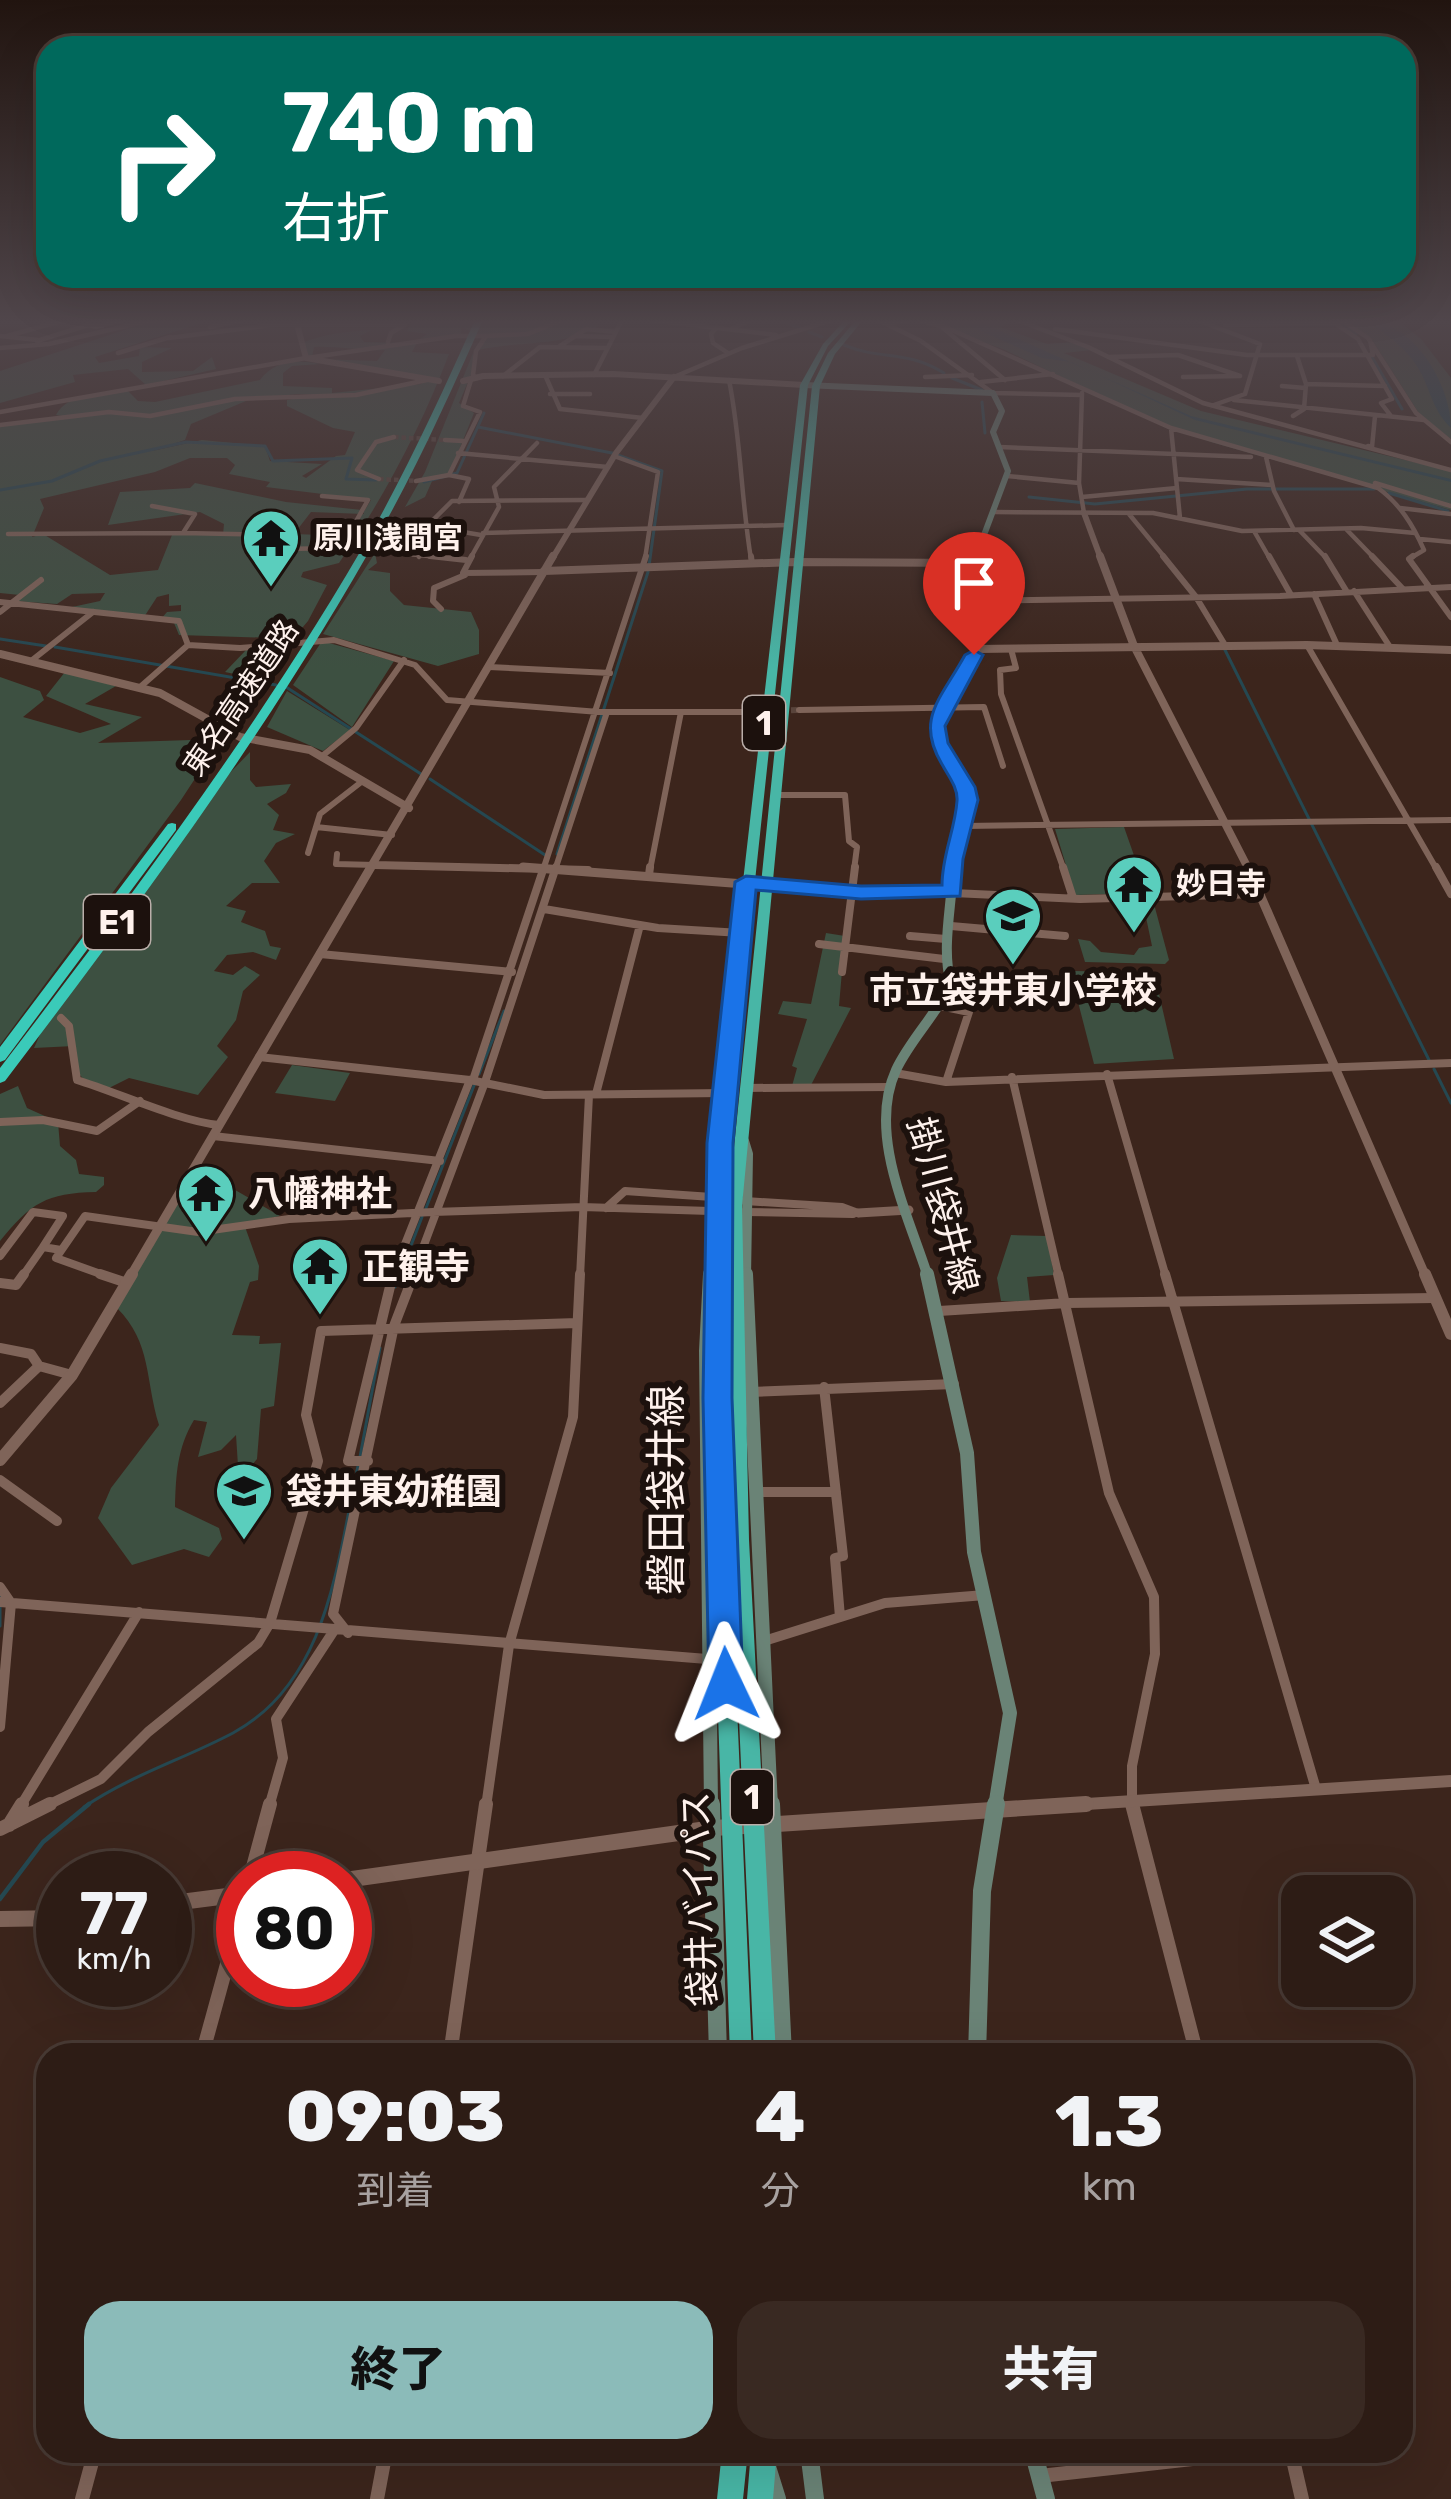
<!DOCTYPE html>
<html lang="ja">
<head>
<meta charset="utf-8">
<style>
  :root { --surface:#2d1c15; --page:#392922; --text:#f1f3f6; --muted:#a7a1a0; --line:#483a34; --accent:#8bbbb9 }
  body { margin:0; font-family:Rubik,"Noto Sans JP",sans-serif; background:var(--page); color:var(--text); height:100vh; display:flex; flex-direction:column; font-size:45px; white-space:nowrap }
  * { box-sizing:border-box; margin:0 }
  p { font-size:39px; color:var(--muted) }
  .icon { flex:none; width:66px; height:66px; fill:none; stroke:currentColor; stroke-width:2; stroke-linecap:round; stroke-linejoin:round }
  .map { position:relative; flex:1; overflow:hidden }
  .drawer { position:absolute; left:36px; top:2043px; width:1377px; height:420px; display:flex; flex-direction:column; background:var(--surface); border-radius:36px; box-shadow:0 12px 48px #0002,0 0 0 3px var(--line) }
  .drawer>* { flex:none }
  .banner { position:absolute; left:36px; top:36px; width:1380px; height:252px; border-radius:36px; box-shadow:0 12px 48px #0002,0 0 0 3px var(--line); background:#00695c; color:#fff; overflow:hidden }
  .tools { position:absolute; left:1281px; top:1875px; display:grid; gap:24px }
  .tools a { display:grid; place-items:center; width:132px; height:132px; border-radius:24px; background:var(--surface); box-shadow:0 12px 48px #0002,0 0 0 3px var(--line); font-size:60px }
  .speed { position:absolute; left:36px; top:1851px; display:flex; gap:24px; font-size:60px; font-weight:700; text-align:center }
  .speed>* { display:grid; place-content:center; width:156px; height:156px; border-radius:50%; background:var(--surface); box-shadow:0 12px 48px #0002,0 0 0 3px var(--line); line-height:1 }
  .speed small { font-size:30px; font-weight:400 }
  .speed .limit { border:18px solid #d22; background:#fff; color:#111 }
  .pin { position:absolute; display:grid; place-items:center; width:102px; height:102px; color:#fff; margin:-123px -51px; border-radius:50% 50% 50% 0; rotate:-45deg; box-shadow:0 0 12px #0007 }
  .pin .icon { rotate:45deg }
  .me { position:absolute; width:132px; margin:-66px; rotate:358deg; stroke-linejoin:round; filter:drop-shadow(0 0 9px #0008) }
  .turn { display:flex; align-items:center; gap:42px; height:252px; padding:0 48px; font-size:54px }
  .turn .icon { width:156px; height:156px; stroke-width:2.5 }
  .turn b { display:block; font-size:84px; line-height:102px }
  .eta { display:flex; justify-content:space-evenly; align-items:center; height:204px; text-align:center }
  .eta b { font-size:72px; font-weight:800; line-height:84px }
  .button { display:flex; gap:24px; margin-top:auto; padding:24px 48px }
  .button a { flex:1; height:138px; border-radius:36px; background:var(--accent); color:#111; font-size:48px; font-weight:800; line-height:138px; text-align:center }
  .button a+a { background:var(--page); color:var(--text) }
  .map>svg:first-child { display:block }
  .green { fill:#3d5041; fill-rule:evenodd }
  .water { fill:#254851 }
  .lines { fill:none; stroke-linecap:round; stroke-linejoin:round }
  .stream-far1 { stroke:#254851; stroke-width:3 }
  .stream { stroke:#254851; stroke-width:4.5 }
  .minor-tunnel-far1 { stroke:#59443b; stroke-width:4.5; stroke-dasharray:4.5 3; stroke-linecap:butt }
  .minor-tunnel { stroke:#59443b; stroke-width:6; stroke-dasharray:6 3; stroke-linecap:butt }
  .minor-far4 { stroke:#7f6459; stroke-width:4.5 }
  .minor-far3 { stroke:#7f6459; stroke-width:6 }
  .minor-far2 { stroke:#7f6459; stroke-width:8 }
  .minor-far1 { stroke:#7f6459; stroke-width:10 }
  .minor { stroke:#7f6459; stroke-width:14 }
  .tertiary-far4 { stroke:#7f6459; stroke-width:6 }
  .tertiary-far3 { stroke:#7f6459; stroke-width:8 }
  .tertiary-far2 { stroke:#7f6459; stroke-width:9 }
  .tertiary-far1 { stroke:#7f6459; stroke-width:12 }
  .tertiary { stroke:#7f6459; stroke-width:16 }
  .secondary-far4 { stroke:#6a8376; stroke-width:6 }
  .secondary-far3 { stroke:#6a8376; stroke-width:8 }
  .secondary-far2 { stroke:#6a8376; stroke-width:10 }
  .secondary-far1 { stroke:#6a8376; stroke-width:14 }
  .secondary { stroke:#6a8376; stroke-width:18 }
  .trunk { fill:#48b6a6; fill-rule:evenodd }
  .motorway { fill:#3acab9; fill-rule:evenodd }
  .route { fill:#1a73e8; stroke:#114b97; stroke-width:3 }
  .labels { text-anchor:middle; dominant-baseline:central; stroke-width:12; stroke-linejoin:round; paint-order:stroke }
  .far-poi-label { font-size:30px; font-weight:bold; fill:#fef1ec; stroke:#1c110d; text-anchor:start }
  .far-street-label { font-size:30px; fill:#fef1ec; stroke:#1c110d }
  .shield { fill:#1c110d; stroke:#baaea9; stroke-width:3 }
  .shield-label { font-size:33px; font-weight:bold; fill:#fef1ec }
  .poi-label { font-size:36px; font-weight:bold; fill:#fef1ec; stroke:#1c110d; text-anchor:start }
  .street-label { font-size:36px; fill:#fef1ec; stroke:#1c110d }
  .near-street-label { font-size:42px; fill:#fef1ec; stroke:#1c110d }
</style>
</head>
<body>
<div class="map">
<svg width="1451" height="2499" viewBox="0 0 1451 2499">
  <rect width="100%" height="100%" fill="#3c251c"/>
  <!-- green -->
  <path class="green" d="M155,320H211L95,357L99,363L139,356L140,347L172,348L142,362V372L193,371L212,357L216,369L146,385L128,369L73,375L75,382L0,403V371Z
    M408,320H591L589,323L600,325C566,348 515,340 474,351L483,336L461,327V335L417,343L412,352L449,354C422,426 383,499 339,563L303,572L301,577L327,585L308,621L259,679L225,672L246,650L274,643L275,638L179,635L174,623L160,620L167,612L181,611V605L169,606V594L157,597L144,617L72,607L100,601L105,593L72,594L57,604L14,601L20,595L0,593V427L68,417L56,415C68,392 103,394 127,390L138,401L155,402L260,380C273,362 294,358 320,364L292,366L283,373V386L332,388V393L421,384L429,377L337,366L317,359L377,361L385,350C360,351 340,346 314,347L312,357L304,353V342C325,334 348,331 371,330L360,336L364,342L414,343L427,334L407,331L411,323ZM298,394L316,395L287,400V406L333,428L355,432L345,455L336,456L306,478L302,476L322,464L270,461L265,446L202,440L152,451L185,440L191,424L246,401H230ZM190,458H227L235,465L229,474L270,482L266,487L371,500L349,536L294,534L311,512L364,514L362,510L286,502L195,483L190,488L120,492L108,525L200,512L224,524L223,535H172L158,570L110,575L43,534L32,537L44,508L40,499L155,472Z
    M924,320H1013L1000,327L1047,344L1075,342L1092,350L1064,353L1201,411L1451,471V510L1211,442L1143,416L1005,350Z
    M1346,320H1398L1422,340L1451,378V439L1420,415L1371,338Z
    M473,353V370L459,403L474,413L449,475L433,479L425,497L405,507L425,472Z
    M375,553L377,563L368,570L390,573V591L404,605L471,612L479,630V654L438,666L323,634Z
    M322,641L394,661L352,727L293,685Z
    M65,672L116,686L85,704L142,717L98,743L221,739L181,800L0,1045V677L40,691L44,700L23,717L80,733L111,724L46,696Z
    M287,691L350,730L323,751L267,727Z
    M250,752V780L256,787L291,784L286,793L267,804L279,815L273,830L295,834L276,843L264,861L280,883H252L226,906L246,911L241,922L265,931L270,946L281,948L276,960L253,952L227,955L214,971L233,975L245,966L260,975L243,991L236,1020L217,1046L228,1057L198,1095L129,1078L107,1089C79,1080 75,1076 74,1046L34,1048L45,1023L225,778Z
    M1124,827L1143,881L1110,880L1112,894L1075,895L1055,829Z
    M1143,903L1154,904L1169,960L1165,964L1085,962L1078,939L1090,941L1101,952L1134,955L1139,948L1152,946Z
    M826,933L845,936L839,1006L851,1008L811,1085L792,1086L797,1068L792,1066L807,1019L778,1014L783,1001L811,1004Z
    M1070,971L1154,972L1174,1059L1094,1064Z
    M292,1065L350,1073L335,1101L275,1093Z
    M18,1086L27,1108L58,1122L60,1146L76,1160L79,1174L104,1177V1185L96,1192C46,1193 31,1203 0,1241V1094Z
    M197,1168L280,1216L244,1224L259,1266L258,1280L250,1282L232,1335L260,1336L259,1344L281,1343L274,1406L261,1409L257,1459L252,1465L238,1466L236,1435L221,1450L198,1457L207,1422L194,1420C177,1448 176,1475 175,1507L219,1528L222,1539L209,1557L184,1549L132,1565L98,1518L111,1488L159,1425C145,1380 152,1343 117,1308Z
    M1011,1235L1047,1236L1054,1275L1027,1277L1030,1302L1001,1301L997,1278Z"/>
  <!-- water -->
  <path class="water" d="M956,320L983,325L980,322L1191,416L1451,479V482L1195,420L1071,362L1042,358Z
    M1364,320C1413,320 1451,384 1451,428C1434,411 1432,396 1422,375C1410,350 1387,334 1364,320Z"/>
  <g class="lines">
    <!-- stream-far1 -->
    <path class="stream-far1" d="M779,320L803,329
      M1339,323L1356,334
      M809,332L822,337
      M844,345C883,361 904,349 944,373
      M1372,357L1402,409
      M952,378L982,390
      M982,402L985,433
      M478,427L612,453L662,471L649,566
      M424,482L457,473L484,413
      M0,490L52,481L100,461L186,442L265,446L273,461L352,458L346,479L376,480
      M1389,493L1448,511
      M1029,497L1095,504L1247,489H1374
      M0,639L46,646
      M55,647L276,685
      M1225,650L1429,1060
      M286,687L421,774
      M430,779L548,857
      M557,854L648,572
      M1434,1069L1451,1103
      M479,1074L504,1011
      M426,1208L475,1083
      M395,1287L422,1217
      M360,1457L380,1348
      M0,1597V1626
      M84,1807C131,1775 184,1759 233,1733C329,1681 337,1561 358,1466"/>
    <!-- stream -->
    <path class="stream" d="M0,1899L43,1842L89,1804"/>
    <!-- minor-tunnel-far1 -->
    <path class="minor-tunnel-far1" d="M394,437L445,440
      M379,479L416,481
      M341,548L376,551"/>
    <!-- minor-tunnel -->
    <path class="minor-tunnel" d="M746,712L799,710"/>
    <!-- minor-far4 -->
    <path class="minor-far4" d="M650,320L776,335
      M878,320L921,341L993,393L1082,395
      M919,320L948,328
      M1017,320L1088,347L1203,403L1451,470
      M1197,320L1260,344L1245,394L1211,406
      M1330,320L1358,339L1392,399L1381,403L1391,416
      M1341,320L1368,338L1416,413L1451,442
      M87,324L96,327L121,320
      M886,324L908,320
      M1225,325L1334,323
      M210,327L243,320
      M717,327L711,334L713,343L728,353
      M945,327L1171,428L1378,488C1400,504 1413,525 1424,550L1409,559
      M943,328L1005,380
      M731,329L751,320
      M1055,329L1247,355H1373L1370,340
      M0,336L38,340
      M7,336L65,320
      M575,336L613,337
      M169,338L272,325H405
      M37,341L88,325
      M388,342L391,333L404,325
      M560,346L586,329L616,332
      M0,348L49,344L152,320
      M118,353L170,337
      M1108,357L1178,355L1240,376L1183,377
      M307,358L456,336H486
      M545,375L560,409L643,418
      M594,375L622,320
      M503,376L540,347L607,348
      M674,377L742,348L832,320
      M925,377L972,375
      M477,378L473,375L476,351L486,336L528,334L562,320
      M729,380C741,439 741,499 751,559
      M981,382L1053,374
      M1306,384L1385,386
      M1282,386L1305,388
      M1082,393L1079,483L1084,513
      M550,394H590
      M1234,400L1424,420
      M0,412L306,358
      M1293,416L1304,409L1306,384L1297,356
      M0,425L109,412L150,416L235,399L356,395L427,380
      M1171,428L1180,518
      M445,440L463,441
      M1368,446L1372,447L1375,416
      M999,447L1251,457
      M458,453L608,467
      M614,456L658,472L645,559
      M1266,457L1274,491L1294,530
      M449,475L480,412L463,406L471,380
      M1007,476L1079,483
      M379,479L357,470L376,442L394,437
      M1176,479L1272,485
      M416,481L449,475L469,479L459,502
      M1375,483L1451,506
      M1082,497L1177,488
      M152,506L195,514L183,533L282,535L286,537L281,549L341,548L368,500L322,496
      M1400,508L1451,514
      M995,512L1153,513L1242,531L1361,528L1415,533
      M1129,514L1166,559
      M1346,529L1375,559
      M1254,531L1270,559
      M1300,531L1327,559
      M483,533L786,525
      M8,534L183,533
      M481,535L427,526L452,501L587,500
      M1420,539L1451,542
      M376,551L460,559
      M419,557L444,532
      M470,559L499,507L494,487L537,443"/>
    <!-- minor-far3 -->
    <path class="minor-far3" d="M430,556L466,560
      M472,556L463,573L544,572
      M751,556L752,564
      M1163,556L1196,597L1225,645
      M1269,556L1291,595
      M1325,556L1347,592
      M1372,556L1403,589
      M1413,556L1409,559L1451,617
      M1354,591L1390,647
      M1314,594L1337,645
      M973,601L1280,596L1451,587
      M0,602L179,621L188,645
      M441,609L433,601L434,588L465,575
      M0,612L41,580
      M1307,645L1437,870
      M1011,649L1016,668L1000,670L1001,694L1064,870
      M31,661L93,612
      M489,667L610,673
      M139,688L188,645L240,648L334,640L415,665L447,700L599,712H746
      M799,710L984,707L1003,766
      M321,757L356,728L404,660
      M360,783L320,814L316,827L392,835
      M774,795H845L849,841L857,847L854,870
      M964,826L1451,820
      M308,853L316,827
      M337,854L336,864L375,865
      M543,870L646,556
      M555,870L607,712
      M650,870L681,712"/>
    <!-- minor-far2 -->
    <path class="minor-far2" d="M1063,867L1073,898
      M1436,867L1451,894
      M649,875L650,867
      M953,893L1080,899L1259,894
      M544,909L658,928L741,933
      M951,926L1065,936
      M910,936L946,939
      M819,944L944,959
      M320,954L512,972
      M842,972L855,867
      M940,1006L969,1012L946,1082
      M61,1018L69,1026L77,1080C119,1093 179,1121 219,1125
      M259,1057L470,1080L544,1095L724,1093
      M895,1073L946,1082L1451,1063
      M1107,1074L1166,1277
      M1012,1077L1059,1277
      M473,1080L544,867
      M746,1088L889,1087
      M596,1094L640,925
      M0,1122L43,1120L97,1131L140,1101
      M213,1136L440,1161
      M745,1201L842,1207L858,1213
      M606,1208L625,1191L712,1197
      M744,1212L853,1214
      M0,1256L33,1212L63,1216L43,1247L61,1250
      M22,1277L43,1247
      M109,1277L56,1258L85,1216L198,1232L289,1219L433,1212L582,1207L710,1211
      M392,1277L470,1080
      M412,1277L485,1082L556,867
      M580,1277L589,1095"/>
    <!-- minor-far1 -->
    <path class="minor-far1" d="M100,1274L124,1282
      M1058,1274L1109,1493L1154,1597L1155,1654L1132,1766V1807
      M1165,1274L1316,1789
      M0,1283L16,1285L24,1274
      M939,1311L1067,1303L1435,1298
      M0,1348L31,1354L39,1366L0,1403
      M39,1366L72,1375
      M824,1387L843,1556L835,1558L840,1617
      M750,1392L954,1384
      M368,1461H348L393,1274
      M0,1480L57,1521
      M755,1492H836
      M0,1587L11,1603L0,1727
      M0,1602L707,1659
      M348,1633L333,1614L394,1326L414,1274
      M764,1641L885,1603L985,1595
      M20,1807L139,1612
      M44,1807L101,1779L148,1732L258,1643L270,1623L318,1461L306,1415L321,1331L577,1323
      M269,1807L283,1758L276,1719L333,1632
      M486,1807L509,1645L573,1417L580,1274"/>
    <!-- minor -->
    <path class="minor" d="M1132,1804L1197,2055
      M9,1825L22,1804
      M0,1829L50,1804
      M250,1878L270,1804
      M202,2055L243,1906
      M450,2055L486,1804
      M1291,2451L1302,2499
      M1040,2476L1264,2451
      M82,2499L95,2451
      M377,2499L386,2451"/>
    <!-- tertiary-far4 -->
    <path class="tertiary-far4" d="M296,320L306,358L439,381
      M463,381L483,376L613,374L804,385
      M1084,513L1101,559
      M552,559L616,453L674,377"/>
    <!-- tertiary-far3 -->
    <path class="tertiary-far3" d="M1100,556L1134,646L1249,870
      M544,571L795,562L974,563
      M976,649L1307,645L1451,650
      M0,654L160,693L240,737L310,750L409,808
      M375,865L588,870
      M369,870L553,556"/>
    <!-- tertiary-far2 -->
    <path class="tertiary-far2" d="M523,867L861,893L953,892
      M1248,867L1426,1277
      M858,1213L909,1210
      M130,1277L371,867"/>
    <!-- tertiary-far1 -->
    <path class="tertiary-far1" d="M1425,1274L1451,1334
      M0,1460L72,1375L132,1274
      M1039,1807L1451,1781"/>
    <!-- tertiary -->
    <path class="tertiary" d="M345,1880L714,1828L1086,1804
      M165,1904L243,1894
      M0,1919L63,1918"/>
    <!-- secondary-far4 -->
    <path class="secondary-far4" d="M804,385L993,393L1002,411L993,432L1008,471L975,559"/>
    <!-- secondary-far3 -->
    <path class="secondary-far3" d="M953,870L968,799L939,743L936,726L976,649L971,571L976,556"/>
    <!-- secondary-far2 -->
    <path class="secondary-far2" d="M744,1141L748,1154L746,1277
      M709,1277L714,1181
      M928,1277C908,1214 867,1134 896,1070C910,1040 936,1015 951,984C941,948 952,906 953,867"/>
    <!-- secondary-far1 -->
    <path class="secondary-far1" d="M710,1274L706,1351L711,1807
      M746,1274L771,1807
      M927,1274L967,1453L974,1552L1010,1713L995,1807"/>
    <!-- secondary -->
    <path class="secondary" d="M711,1804L718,2055
      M771,1804L783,2055
      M977,2055L982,1891L996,1804
      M762,2451L777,2499
      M809,2451L815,2499
      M1033,2451L1046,2499"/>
    <!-- trunk -->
    <path class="trunk" d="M845,320H852L828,346L808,385L727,1143L730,1544L752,2055H730L712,1544L713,1143L800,385L823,344Z
      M856,320H863L835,354L820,386L742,1206L749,1540L776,2055H754L731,1540L728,1206L812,386L828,353Z
      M722,2451H748L743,2499H717Z
      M751,2451H777L773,2499H747Z"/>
    <!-- motorway -->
    <path class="motorway" d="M475,320H483C452,389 421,459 384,525C275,722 141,902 5,1081L0,1083V1068C134,893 266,717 375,526C412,459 444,389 475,320Z
      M172,823L176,824V830L5,1060L0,1062V1047L168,824Z"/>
  </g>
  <!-- sky -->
  <linearGradient id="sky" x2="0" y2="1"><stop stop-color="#21140f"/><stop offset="0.48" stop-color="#50464b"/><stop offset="1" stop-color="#50464b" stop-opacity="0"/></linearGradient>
  <rect width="1451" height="670" fill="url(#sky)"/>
  <!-- route -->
  <path class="route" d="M974,650L983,655L945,726L948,743L975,787L978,800L963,859L960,896L861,899L756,890L733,1143L732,1398L743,1684L738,1695L726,1699L714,1695L709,1684L703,1398L707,1143L735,882L746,876L861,886L942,885C942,855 955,830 957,801C958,788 949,777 943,766C914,719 941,699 965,655Z"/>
  <!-- icons -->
  <defs>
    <g id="temple-pin" transform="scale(3)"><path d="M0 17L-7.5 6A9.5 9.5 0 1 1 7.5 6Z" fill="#5acebd" stroke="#1c110d"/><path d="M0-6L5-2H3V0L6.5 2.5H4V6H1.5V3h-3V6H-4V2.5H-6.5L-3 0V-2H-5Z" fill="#111"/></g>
    <g id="school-pin" transform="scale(3)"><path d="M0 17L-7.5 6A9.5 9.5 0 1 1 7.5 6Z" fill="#5acebd" stroke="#1c110d"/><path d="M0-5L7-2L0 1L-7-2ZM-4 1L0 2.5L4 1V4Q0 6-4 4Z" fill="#111"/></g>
  </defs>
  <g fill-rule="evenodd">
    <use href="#temple-pin" x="271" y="538"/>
    <use href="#temple-pin" x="1134" y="884"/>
    <use href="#school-pin" x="1013" y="916"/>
    <use href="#temple-pin" x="206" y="1193"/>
    <use href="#temple-pin" x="320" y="1266"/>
    <use href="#school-pin" x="244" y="1491"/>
  </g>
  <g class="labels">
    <!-- far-poi labels -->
    <g class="far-poi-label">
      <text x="313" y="538">原川浅間宮</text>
      <text x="1176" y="884">妙日寺</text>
    </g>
    <!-- far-street labels -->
    <g class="far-street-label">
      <text transform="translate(241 698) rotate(-56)">東名高速道路</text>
    </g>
    <!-- shield labels -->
    <g class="shield">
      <rect x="743" y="696" width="42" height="54" rx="9"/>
      <rect x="84" y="895" width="66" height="54" rx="9"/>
      <rect x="731" y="1770" width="42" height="54" rx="9"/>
    </g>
    <g class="shield-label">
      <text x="764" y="723">1</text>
      <text x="117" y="922">E1</text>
      <text x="752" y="1797">1</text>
    </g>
    <!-- poi labels -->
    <g class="poi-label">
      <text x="1013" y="990" text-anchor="middle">市立袋井東小学校</text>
      <text x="248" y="1193">八幡神社</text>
      <text x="362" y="1266">正観寺</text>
      <text x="286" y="1491">袋井東幼稚園</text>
    </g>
    <!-- street labels -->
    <g class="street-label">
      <text transform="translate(943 1205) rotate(75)">掛川袋井線</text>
      <text transform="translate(699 1899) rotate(-92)">袋井バイパス</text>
    </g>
    <!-- near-street labels -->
    <g class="near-street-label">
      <text transform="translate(667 1490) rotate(-90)">磐田袋井線</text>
    </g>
  </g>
</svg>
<div class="tools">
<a><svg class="icon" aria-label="layers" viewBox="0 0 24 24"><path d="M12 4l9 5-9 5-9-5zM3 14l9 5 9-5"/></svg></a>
</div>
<div class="speed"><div>77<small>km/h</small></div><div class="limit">80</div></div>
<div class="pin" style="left:974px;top:655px;background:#d93025"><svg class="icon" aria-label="arrive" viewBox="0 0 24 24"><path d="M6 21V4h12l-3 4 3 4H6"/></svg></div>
<svg class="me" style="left:726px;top:1684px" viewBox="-20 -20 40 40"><path d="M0-17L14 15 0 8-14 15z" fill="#1a73e8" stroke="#fff" stroke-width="4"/></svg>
<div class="banner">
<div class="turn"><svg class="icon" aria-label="right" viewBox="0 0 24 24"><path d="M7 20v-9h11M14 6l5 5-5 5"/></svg><div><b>740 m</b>右折</div></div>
</div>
<section class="drawer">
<div class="eta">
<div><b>09:03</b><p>到着</p></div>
<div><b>4</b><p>分</p></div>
<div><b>1.3</b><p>km</p></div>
</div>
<div class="button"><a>終了</a><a>共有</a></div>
</section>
</div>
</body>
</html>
